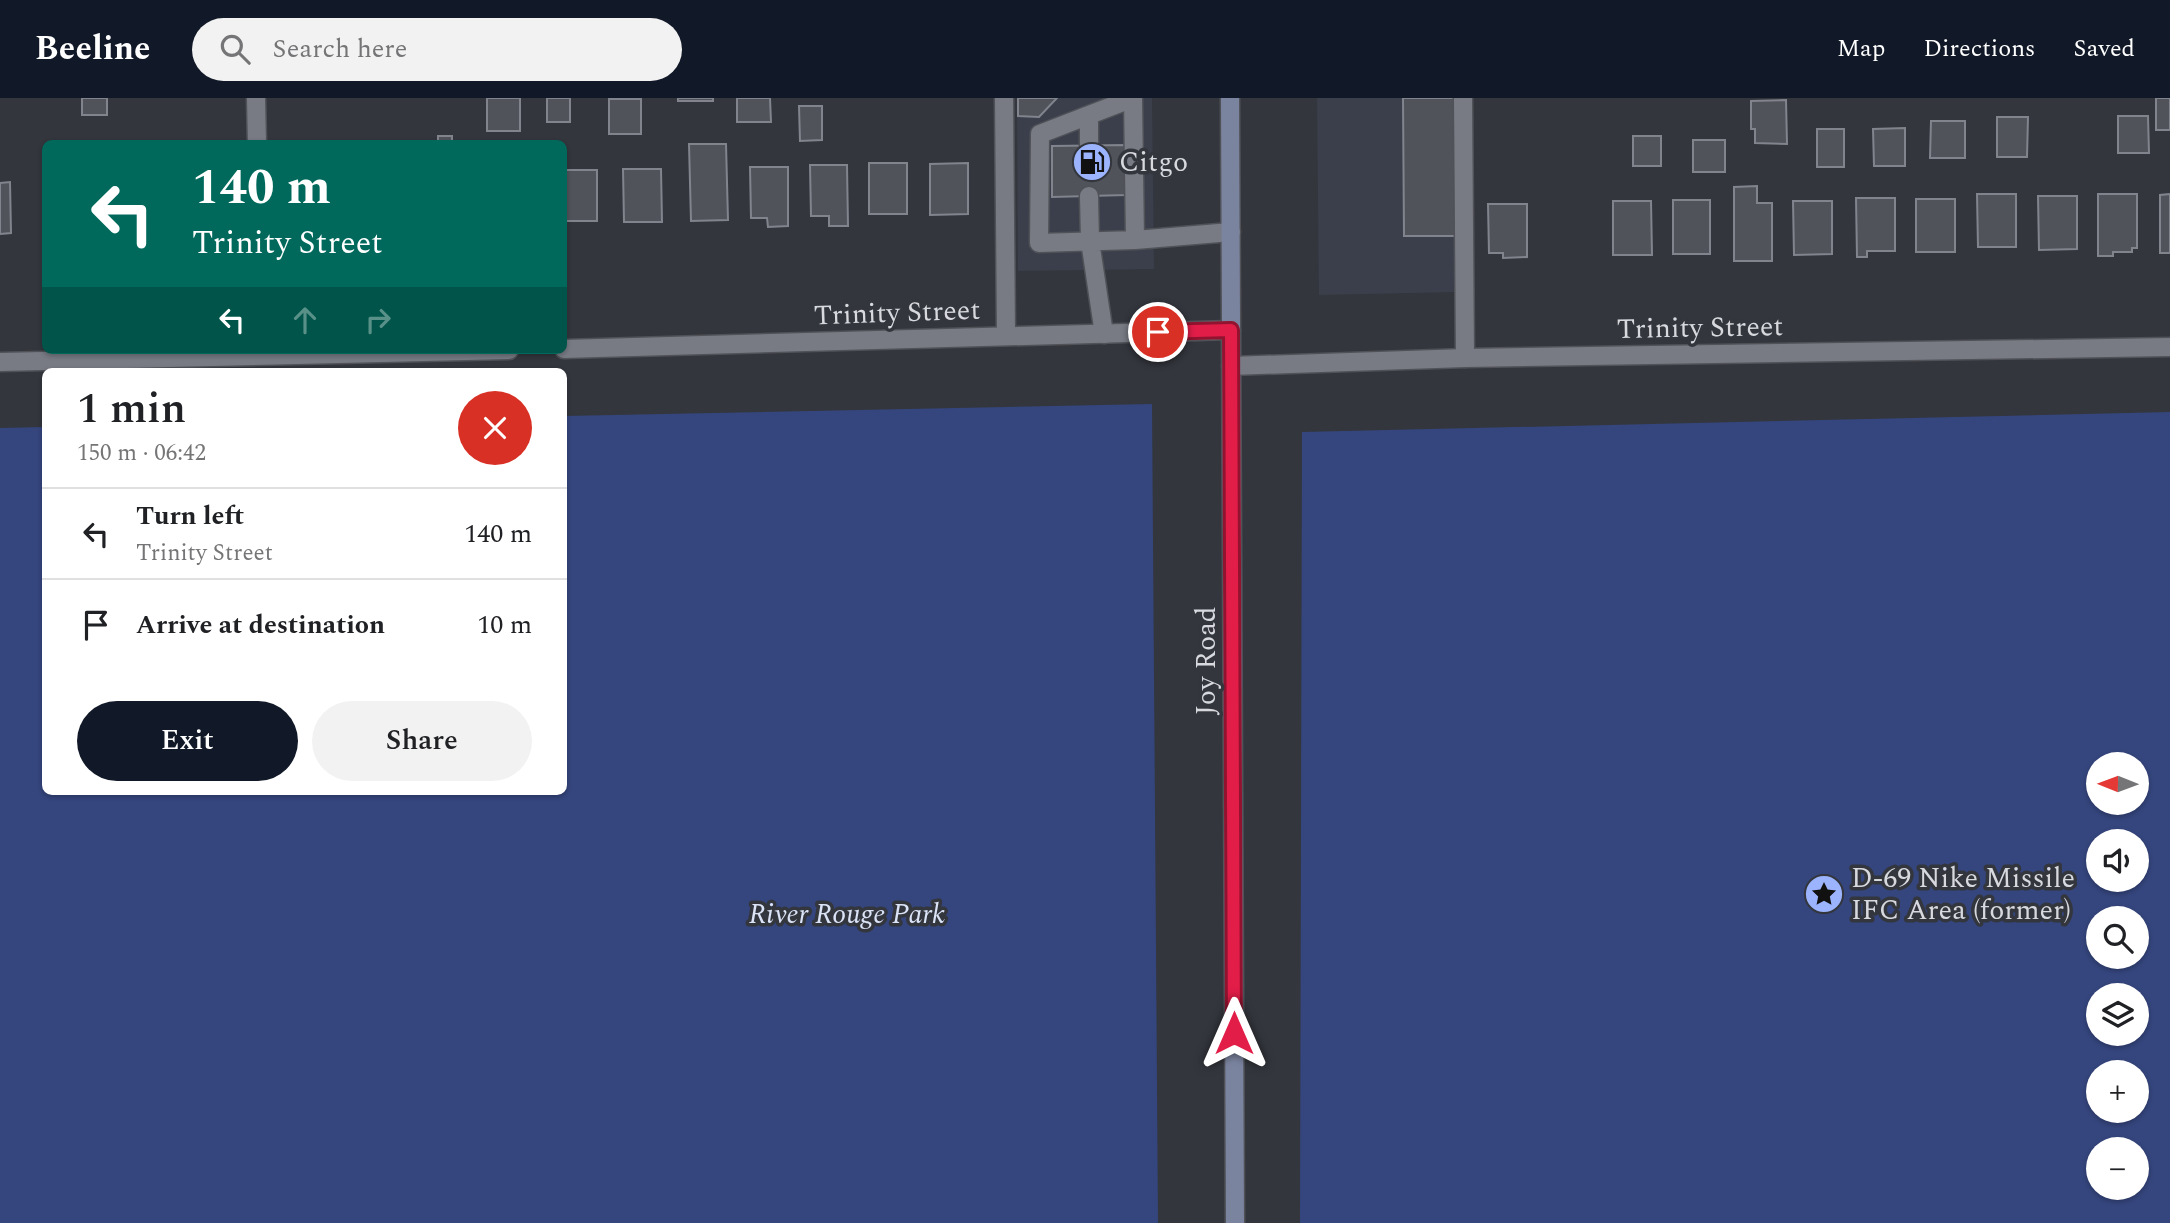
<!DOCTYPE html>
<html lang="en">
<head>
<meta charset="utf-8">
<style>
  :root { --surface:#fff; --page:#f2f2f2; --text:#202124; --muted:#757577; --line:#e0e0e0; --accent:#111827 }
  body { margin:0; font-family:Spectral,serif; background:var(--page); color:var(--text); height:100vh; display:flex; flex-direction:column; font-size:26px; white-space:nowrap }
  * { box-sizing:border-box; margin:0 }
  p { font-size:23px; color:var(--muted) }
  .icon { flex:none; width:38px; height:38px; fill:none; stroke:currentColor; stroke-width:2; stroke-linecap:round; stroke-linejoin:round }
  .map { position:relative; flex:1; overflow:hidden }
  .side { position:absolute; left:42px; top:270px; width:525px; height:427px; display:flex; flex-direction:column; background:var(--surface); border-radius:10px; box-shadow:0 2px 5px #0004 }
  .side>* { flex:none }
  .top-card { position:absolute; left:42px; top:42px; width:525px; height:214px; border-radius:10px; box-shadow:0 2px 5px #0004; background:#00695c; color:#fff; overflow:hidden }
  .needle { width:46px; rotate:271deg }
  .controls { position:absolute; left:2086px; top:654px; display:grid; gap:14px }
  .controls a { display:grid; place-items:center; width:63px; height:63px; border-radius:50%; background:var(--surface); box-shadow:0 2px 5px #0004; font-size:35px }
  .pin { position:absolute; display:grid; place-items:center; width:60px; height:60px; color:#fff; margin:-30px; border:4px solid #fff; border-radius:50%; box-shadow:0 2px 7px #0007 }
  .me { position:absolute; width:77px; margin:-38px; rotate:0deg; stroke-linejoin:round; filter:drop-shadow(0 0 5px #0008) }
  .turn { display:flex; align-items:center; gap:24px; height:147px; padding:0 35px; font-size:32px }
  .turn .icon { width:91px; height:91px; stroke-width:2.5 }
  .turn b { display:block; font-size:49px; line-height:60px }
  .lanes { display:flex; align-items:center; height:66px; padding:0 35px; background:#0003; justify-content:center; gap:35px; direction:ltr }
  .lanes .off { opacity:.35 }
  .round { display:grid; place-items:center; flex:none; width:74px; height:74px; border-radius:37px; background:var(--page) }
  .headline { display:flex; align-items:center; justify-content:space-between; height:119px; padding:0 35px }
  h1 { font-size:42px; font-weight:600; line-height:52px }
  .action { display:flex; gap:14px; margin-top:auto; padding:14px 35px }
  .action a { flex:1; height:80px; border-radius:42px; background:var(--accent); color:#fff; font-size:28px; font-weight:600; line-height:80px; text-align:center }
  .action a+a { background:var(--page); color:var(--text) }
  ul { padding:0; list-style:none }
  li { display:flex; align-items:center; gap:21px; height:91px; padding:0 35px; border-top:2px solid var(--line) }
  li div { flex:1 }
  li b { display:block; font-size:26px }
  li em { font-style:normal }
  header { display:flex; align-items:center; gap:42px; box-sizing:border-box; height:98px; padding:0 35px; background:var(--accent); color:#fff }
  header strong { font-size:33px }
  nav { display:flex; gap:38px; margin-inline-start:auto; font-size:24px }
  .search { width:490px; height:63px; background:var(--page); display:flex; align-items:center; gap:18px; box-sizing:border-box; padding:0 24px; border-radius:38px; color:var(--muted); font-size:26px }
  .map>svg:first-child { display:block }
  .built { fill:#3a3f4b }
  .green { fill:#35467e; fill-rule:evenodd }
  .building { fill:#50535a; stroke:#81848d; stroke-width:2 }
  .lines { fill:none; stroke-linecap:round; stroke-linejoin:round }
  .service-casing { stroke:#505258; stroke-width:21 }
  .minor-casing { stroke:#505258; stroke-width:21 }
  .secondary-casing { stroke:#505258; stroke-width:21 }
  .service { stroke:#787b84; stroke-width:18 }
  .minor { stroke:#787b84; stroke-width:18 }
  .secondary { stroke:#7b849f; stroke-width:18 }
  .route-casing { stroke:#92132f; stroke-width:18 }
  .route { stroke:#e11d48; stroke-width:12 }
  .labels { text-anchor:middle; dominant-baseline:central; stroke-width:7; stroke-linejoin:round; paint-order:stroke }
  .poi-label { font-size:28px; fill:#d7d9de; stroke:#33363d; text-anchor:start }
  .street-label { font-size:28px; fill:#d7d9de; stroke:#33363d }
  .park-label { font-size:28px; font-style:italic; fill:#dbe3f7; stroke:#33363d }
</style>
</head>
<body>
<header>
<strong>Beeline</strong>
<div class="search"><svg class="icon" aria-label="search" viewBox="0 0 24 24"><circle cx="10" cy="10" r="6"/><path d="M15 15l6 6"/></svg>Search here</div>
<nav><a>Map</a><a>Directions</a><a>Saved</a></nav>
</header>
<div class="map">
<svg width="2170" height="1125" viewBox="0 0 2170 1125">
  <rect width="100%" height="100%" fill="#33363d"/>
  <!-- built -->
  <path class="built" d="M1017,0H1152L1154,171L1018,173Z
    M1317,0H1452L1455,194L1319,197Z"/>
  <!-- green -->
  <path class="green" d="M1152,306L1158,1125H0V330L45,329L46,693H564V318Z
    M2170,314V1125H1300L1302,334ZM2098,667H2137V705H2098ZM2098,744H2137V782H2098ZM2098,821H2137V859H2098ZM2098,898H2137V936H2098ZM2098,975H2137V1013H2098ZM2098,1052H2137V1090H2098Z"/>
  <!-- building -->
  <path class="building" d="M82,0H107V17H82Z
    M487,0H520V33H487Z
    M547,0H570V24H547Z
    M678,0H713V3H678Z
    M737,0H770L771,24H737Z
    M1018,0H1057L1039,19L1018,18Z
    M1403,0H1455V138H1404Z
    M2156,0H2170V32H2156Z
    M609,1H641V36H609Z
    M1786,2L1787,46L1755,45V31H1751V3Z
    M799,8H822V42L800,43Z
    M2118,18H2148L2149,55H2118Z
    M1997,19H2028L2027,59H1997Z
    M1931,23H1965V60H1930Z
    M1905,30V68H1874L1873,31Z
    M1817,31H1844V69H1817Z
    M438,38H452V45L477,46H438Z
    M1633,38H1661V68H1633Z
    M1693,42H1725V74H1693Z
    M689,46H726L728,122L691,123Z
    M1125,47L1126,97L1052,99V48Z
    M869,65H907V116H869Z
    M968,65V116L930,117V66Z
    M810,67H847L848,128H829V118H811Z
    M750,69H788V128L768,129L767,120H751Z
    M623,71H661L662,124H624Z
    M564,72H597V123H564Z
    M10,84L11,135L0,136V85Z
    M1757,88V105H1772V163H1734V89Z
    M1977,96H2016V149H1978Z
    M2098,96H2137V150H2132V154H2113V158H2098Z
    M2170,96V155H2160V97Z
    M2038,98H2077V151L2039,152Z
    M1856,100H1895V153H1867V159H1857Z
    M1916,101H1955V154H1916Z
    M1673,102H1710V156H1673Z
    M1613,103H1651L1652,157H1613Z
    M1793,103H1832V156L1794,157Z
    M1488,106H1527V159L1503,160V155H1489Z"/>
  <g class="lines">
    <!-- service casing -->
    <g class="service-casing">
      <path id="service" d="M1004,0L1006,238
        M1133,0L1135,142
        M1463,0L1465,260
        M1089,17L1040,36L1039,145L1135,142L1231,134
        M1089,48V17L1133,0
        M1089,98L1090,143L1104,236"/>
    </g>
    <!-- minor casing -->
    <g class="minor-casing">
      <path id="minor" d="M256,0L257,46
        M564,251L1231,232
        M0,264L509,252
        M1231,268L1465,260L2170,249"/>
    </g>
    <!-- secondary casing -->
    <g class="secondary-casing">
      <path id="secondary" d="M1230,0L1235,1125"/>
    </g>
    <!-- service -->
    <use href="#service" class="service"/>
    <!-- minor -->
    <use href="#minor" class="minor"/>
    <!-- secondary -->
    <use href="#secondary" class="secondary"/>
  </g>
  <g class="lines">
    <!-- route casing -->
    <g class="route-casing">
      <path id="route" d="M1158,234L1231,232L1234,935"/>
    </g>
    <!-- route -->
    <use href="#route" class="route"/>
  </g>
  <!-- icons -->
  <defs>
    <g id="fuel-disc" transform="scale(2.0125)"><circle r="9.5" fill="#9bb4fd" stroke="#33363d"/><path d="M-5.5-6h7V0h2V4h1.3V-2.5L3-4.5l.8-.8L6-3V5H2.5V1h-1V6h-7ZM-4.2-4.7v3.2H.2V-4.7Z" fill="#111"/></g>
    <g id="sight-disc" transform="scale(2.0125)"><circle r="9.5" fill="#9bb4fd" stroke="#33363d"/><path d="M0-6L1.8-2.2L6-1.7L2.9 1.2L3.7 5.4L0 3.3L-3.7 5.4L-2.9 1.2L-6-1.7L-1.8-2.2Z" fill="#111"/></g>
  </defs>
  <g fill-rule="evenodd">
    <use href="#fuel-disc" x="1092" y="64"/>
    <use href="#sight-disc" x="1824" y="796"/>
  </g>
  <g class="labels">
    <!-- poi labels -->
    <g class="poi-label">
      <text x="1119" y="64">Citgo</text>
      <text x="1851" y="780">D-69 Nike Missile<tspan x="1851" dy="32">IFC Area (former)</tspan></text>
    </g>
    <!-- street labels -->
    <g class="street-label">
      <text transform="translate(897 215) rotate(-2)">Trinity Street</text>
      <text transform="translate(1700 230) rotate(-1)">Trinity Street</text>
      <text transform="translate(1206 563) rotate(-90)">Joy Road</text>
    </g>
    <!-- park labels -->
    <g class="park-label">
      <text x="847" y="816">River Rouge Park</text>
    </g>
  </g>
</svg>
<div class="controls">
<a><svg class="needle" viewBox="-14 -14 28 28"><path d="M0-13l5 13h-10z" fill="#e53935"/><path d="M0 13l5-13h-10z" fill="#757577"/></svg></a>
<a><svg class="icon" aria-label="sound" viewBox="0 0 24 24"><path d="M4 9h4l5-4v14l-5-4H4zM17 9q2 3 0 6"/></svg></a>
<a><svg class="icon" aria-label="search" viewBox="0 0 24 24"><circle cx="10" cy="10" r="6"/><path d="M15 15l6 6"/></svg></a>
<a><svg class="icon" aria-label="layers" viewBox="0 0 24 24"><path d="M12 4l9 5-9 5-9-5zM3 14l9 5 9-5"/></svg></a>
<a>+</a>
<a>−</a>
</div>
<div class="pin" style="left:1158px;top:234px;background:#d93025"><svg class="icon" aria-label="arrive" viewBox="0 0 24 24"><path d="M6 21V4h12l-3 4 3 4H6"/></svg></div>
<svg class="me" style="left:1234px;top:935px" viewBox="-20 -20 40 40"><path d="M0-17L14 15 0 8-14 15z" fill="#e11d48" stroke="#fff" stroke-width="4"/></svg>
<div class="top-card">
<div class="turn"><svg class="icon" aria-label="left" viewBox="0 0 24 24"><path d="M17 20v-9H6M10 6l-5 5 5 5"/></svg><div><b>140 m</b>Trinity Street</div></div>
<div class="lanes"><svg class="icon" aria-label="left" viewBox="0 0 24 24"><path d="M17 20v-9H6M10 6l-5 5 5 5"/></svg><svg class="icon off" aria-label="ahead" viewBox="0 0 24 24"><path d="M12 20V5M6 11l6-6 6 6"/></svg><svg class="icon off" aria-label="right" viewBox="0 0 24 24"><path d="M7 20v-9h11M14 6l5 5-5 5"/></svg></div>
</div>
<section class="side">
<div class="headline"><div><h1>1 min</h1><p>150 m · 06:42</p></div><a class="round" style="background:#d93025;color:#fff"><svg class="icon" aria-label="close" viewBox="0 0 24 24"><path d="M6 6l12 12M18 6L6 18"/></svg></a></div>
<ul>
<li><svg class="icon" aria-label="left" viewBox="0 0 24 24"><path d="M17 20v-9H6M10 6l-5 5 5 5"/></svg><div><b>Turn left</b><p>Trinity Street</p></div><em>140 m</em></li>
<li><svg class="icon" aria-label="arrive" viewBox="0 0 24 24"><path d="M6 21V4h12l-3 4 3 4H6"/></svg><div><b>Arrive at destination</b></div><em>10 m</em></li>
</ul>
<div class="action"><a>Exit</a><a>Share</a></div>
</section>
</div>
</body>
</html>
